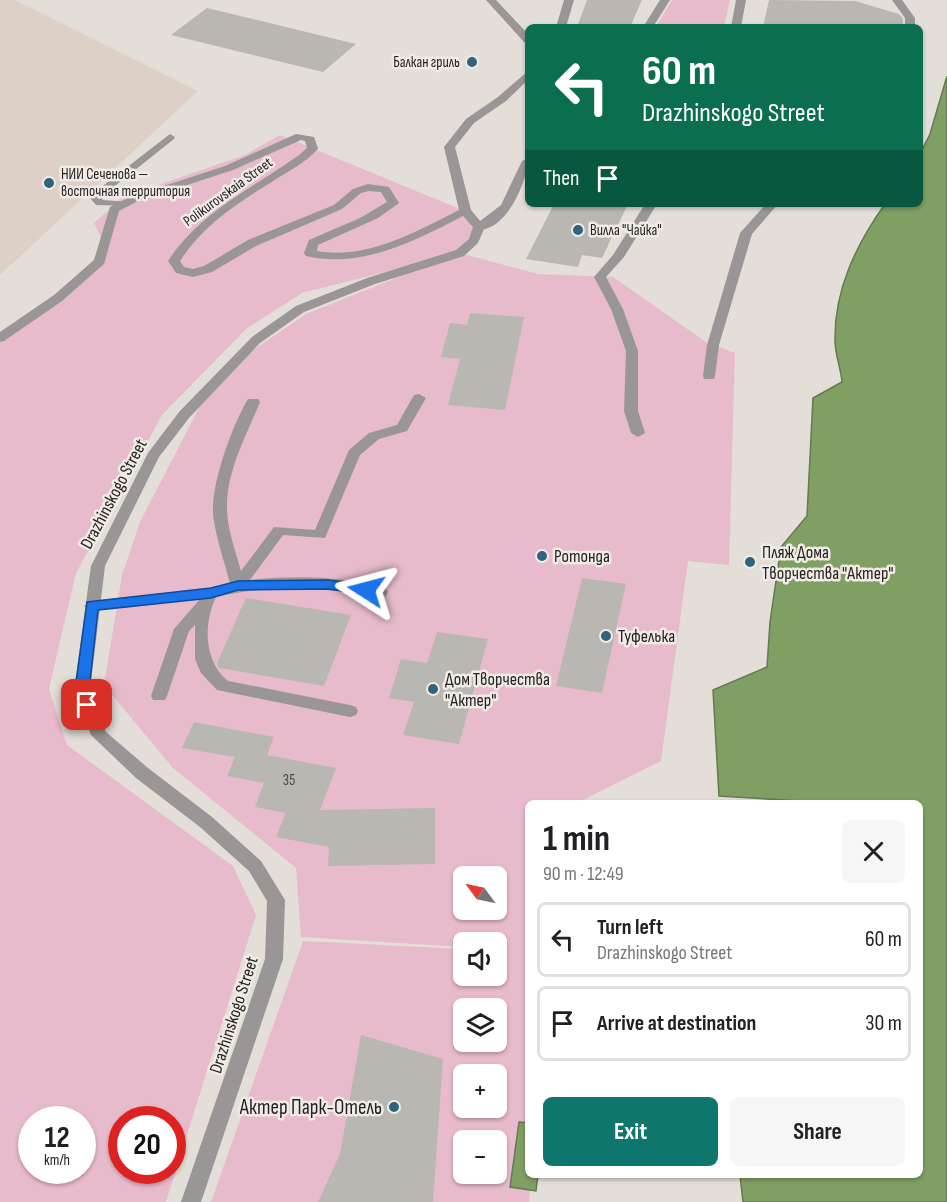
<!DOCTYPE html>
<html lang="en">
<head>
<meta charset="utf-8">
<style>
  :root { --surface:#fff; --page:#f6f6f6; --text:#202124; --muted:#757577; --line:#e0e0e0; --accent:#0f766e }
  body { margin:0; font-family:"Sofia Sans Condensed",sans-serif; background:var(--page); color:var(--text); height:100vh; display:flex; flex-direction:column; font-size:22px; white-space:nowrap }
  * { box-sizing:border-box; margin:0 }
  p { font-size:20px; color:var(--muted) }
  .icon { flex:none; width:33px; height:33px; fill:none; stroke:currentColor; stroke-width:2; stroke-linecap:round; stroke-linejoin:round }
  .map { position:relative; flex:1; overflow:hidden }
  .drawer { position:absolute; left:525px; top:800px; width:398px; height:378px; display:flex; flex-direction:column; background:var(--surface); border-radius:9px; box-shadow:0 2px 4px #0004 }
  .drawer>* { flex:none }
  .guide { position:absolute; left:525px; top:24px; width:398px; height:183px; border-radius:9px; box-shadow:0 2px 4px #0004; background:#0b6e4f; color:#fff; overflow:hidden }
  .needle { width:39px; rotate:303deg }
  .tools { position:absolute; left:453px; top:866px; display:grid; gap:12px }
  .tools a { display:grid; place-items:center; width:54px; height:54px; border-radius:9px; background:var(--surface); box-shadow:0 2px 4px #0004; font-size:30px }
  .speed { position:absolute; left:18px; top:1106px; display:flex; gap:12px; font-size:30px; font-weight:700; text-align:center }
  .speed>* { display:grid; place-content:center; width:78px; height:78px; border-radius:50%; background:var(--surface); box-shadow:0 2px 4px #0004; line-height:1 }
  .speed small { font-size:15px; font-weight:400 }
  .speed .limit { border:9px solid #d22; background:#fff; color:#111 }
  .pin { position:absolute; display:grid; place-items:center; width:51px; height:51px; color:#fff; margin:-26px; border-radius:12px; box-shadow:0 3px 9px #0006 }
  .me { position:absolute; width:66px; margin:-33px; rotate:279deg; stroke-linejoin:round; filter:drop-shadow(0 0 4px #0008) }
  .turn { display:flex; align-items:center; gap:21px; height:126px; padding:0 18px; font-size:27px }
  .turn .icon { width:78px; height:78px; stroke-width:2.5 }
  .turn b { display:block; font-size:42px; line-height:51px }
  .then { display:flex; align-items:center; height:57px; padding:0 18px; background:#0003; gap:12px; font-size:22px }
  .round { display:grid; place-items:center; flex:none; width:63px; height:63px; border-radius:9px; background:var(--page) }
  .overview { display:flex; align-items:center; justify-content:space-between; height:102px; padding:0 18px }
  h1 { font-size:36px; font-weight:700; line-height:45px }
  .primary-button { display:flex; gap:12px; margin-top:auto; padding:12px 18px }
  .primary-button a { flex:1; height:69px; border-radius:9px; background:var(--accent); color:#fff; font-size:24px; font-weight:700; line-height:69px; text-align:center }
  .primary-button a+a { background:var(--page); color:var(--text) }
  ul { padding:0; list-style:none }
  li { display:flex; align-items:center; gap:18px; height:75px; margin:0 12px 9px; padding:0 6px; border:3px solid var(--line); border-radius:9px }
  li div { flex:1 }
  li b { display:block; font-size:22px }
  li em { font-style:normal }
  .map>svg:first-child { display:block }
  .built { fill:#ddd1c7 }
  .green { fill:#e8bbcc; fill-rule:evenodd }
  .water { fill:#7f9f63; stroke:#647a4f; stroke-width:1.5 }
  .building { fill:#b9b7b1 }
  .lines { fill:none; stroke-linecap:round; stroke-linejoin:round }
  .lane { fill:#999695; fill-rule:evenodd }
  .street { fill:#999695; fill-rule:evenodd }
  .route { fill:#1a73e8; stroke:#114b97; stroke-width:1.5 }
  .poi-dot { fill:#2f637f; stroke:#f1ebe6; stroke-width:2 }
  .labels { text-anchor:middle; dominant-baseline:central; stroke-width:5; stroke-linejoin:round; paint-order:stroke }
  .far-poi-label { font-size:15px; fill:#252321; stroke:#f1ebe6; text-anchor:start }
  .far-street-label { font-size:15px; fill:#252321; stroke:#f1ebe6 }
  .number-label { font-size:15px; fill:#4a4845 }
  .street-label { font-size:18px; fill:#252321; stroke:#f1ebe6 }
  .poi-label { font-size:18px; fill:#252321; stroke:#f1ebe6; text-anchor:start }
  .near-poi-label { font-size:21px; fill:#252321; stroke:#f1ebe6; text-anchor:end }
</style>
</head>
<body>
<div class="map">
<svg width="947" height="1202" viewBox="0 0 947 1202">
  <rect width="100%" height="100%" fill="#e4ded9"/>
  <!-- built -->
  <path class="built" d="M0,0H15L198,91L0,275Z"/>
  <!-- green -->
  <path class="green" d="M672,0H730L724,27H656Z
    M280,135L465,211L479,227L460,253L538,274L613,277L706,342L735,353L729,565L688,561L661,761L579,802H528V1174L532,1175L529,1202H211L303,941L463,949L464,975H496L497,950H502L497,949L496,942H464L463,947L301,937L296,868L173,768L104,685L122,575L140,522L202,402L249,353L306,314L453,255L302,293L246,329L162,415L76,573L49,689L67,745L233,866L256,915L166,1202H0V338L100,261L104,244L94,223L123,197L245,155ZM464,876H496V909H464ZM464,1008H496V1041H464ZM464,1074H496V1107H464ZM32,1119H82V1170H32ZM122,1119H172V1170H122ZM464,1140H496V1173H464Z"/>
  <!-- water -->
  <path class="water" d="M947,76V1202H743L740,1175L920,1174V802H817L719,796L713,690L767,667L770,622L781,547L807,516L813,398L842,382C841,368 835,355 835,341C834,290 856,245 885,204H920V154L930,134Z
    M519,1122L528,1123V1174L538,1175L536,1191L510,1187Z"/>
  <!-- building -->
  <path class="building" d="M587,0H642L630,27H577Z
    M769,0L855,1L899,14L903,19V27H763Z
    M207,8L356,44L323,72L171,35Z
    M554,204H628L602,258L582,255L578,267L526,259Z
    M470,313L524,317L505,410L448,405L460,359L441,357L450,323L467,325Z
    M582,578L626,584L602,693L556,686Z
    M246,598L351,615L324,686L219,668L217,663Z
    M437,632L488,639L459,744L403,735L414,702L389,698L401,659L427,663Z
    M194,722L274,737L267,755L336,768L320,810L435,808V864L328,866L329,847L276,837L286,813L255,807L264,783L227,776L235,757L182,748Z
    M361,1035L443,1059L433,1202H318L340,1154Z"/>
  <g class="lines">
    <!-- lane -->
    <path class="lane" d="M486,0H496L528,34V43L524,42Z
      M660,0H670L653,27H643Z
      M736,0H746L741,27H731Z
      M892,0H902L915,18V27H905V18Z
      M170,134L175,137L174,139L101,197L103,200L128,202V206L96,205L89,197L91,195Z
      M528,158C528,181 505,235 475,229V225L501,205L522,161Z
      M645,204H657L624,257L606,277L623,309L638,351V411L645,433L638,437L631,433L624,411L626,351L611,309L594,277L613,255Z
      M766,204H778L752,234L719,345L715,376L714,379H704L703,376L707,345L740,233Z
      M419,394L426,398L407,431L379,439L360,455L325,538L283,535L250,580C293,575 344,576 386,588L388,592L386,596L381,597C326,588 271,584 216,597C203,624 204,662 228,681L350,705L356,707L358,711L356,715L350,717L217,690L201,673L195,659V625L189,631L167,696L165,700H153L151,696L174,629L200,599L92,611L84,606L92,601L211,588L230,583C224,561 216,538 213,515C211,483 232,426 248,399H258L260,402C247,434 228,468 227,503C226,526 235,549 241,571L274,527L315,530L349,450L369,433L397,425L414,395Z"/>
    <!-- street -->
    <path class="street" d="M564,0H574L566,27H556Z
      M528,71V80L506,101L474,123L455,147L471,210L485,227L478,243L464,256L375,284L304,312L260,343L189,418L159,457L105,566L90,690L106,732L148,768L212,817L261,861L285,900L283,959L201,1202H181L265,959L267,901L249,871L200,827L136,778L91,735L74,690L91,566L148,453L179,412L252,337L296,306L367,278L456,250L469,239L473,227L463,216C415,241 361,269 306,256L304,253L309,240L360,218L387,202L381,192L369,191L361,193L342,209L256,246L212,272L193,277L176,273L168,261C201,211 252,189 299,155L307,148L305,141L301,140L233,170L138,201L119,211L104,264L62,301L4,341L0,342V332L54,295L94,260L110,207L130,197L225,166L296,134L314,137L318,148L317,150C305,163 290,170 275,180C239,202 203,225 180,261L184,267L193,269L204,266L248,240L334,205L353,189L368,184L389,187L399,203L378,218L318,245L317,251C366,260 416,232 459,210L444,147L466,119L498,97Z"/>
  </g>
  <!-- route -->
  <path class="route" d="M328,580L366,585L373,590L366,594L328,589L238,590L211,598L98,610L89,690L95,705L87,710L82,709L75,690L87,602L211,588L238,581Z"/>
  <!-- markers -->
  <g class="poi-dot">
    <circle cx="472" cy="62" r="6"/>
    <circle cx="49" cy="183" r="6"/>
    <circle cx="578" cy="230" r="6"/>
    <circle cx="542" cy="556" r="6"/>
    <circle cx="750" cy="562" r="6"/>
    <circle cx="606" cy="636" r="6"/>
    <circle cx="433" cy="689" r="6"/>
    <circle cx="394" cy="1107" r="6"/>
  </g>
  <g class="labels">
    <!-- far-poi labels -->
    <g class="far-poi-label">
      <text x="460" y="62" text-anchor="end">Балкан гриль</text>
      <text x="61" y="174">НИИ Сеченова —<tspan x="61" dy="17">восточная территория</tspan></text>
      <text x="590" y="230">Вилла "Чайка"</text>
    </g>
    <!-- far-street labels -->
    <g class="far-street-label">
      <text transform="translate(228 192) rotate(-36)">Polikurovskaia Street</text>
    </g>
    <!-- number labels -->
    <g class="number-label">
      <text x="289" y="780">35</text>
    </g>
    <!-- street labels -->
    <g class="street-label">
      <text transform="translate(114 494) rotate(-62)">Drazhinskogo Street</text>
      <text transform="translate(234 1015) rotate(-72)">Drazhinskogo Street</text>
    </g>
    <!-- poi labels -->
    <g class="poi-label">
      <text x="762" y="552">Пляж Дома<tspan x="762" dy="21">Творчества "Актер"</tspan></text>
      <text x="554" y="556">Ротонда</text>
      <text x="618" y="636">Туфелька</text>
      <text x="445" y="679">Дом Творчества<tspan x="445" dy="21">"Актер"</tspan></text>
    </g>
    <!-- near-poi labels -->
    <g class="near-poi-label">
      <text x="382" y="1107">Актер Парк-Отель</text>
    </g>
  </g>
</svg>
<div class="tools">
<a><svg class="needle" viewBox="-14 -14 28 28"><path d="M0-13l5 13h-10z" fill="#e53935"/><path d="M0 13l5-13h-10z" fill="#757577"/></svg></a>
<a><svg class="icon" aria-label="sound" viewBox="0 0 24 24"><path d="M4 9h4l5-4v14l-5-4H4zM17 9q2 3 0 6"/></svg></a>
<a><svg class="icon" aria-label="layers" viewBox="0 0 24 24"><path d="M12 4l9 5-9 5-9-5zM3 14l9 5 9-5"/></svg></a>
<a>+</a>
<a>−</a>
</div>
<div class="speed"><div>12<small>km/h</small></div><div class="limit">20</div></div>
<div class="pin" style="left:87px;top:705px;background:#d93025"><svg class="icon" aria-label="arrive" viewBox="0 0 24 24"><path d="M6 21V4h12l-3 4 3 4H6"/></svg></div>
<svg class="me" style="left:366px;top:590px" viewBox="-20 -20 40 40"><path d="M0-17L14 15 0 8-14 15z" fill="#1a73e8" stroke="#fff" stroke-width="4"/></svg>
<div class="guide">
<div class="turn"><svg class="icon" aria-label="left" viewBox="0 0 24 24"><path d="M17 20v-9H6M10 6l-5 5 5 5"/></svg><div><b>60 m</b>Drazhinskogo Street</div></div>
<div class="then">Then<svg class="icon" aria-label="arrive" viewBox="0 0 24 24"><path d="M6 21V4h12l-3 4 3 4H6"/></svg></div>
</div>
<section class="drawer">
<div class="overview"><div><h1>1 min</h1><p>90 m · 12:49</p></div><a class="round"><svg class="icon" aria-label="close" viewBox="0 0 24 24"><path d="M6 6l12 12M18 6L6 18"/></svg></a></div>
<ul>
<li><svg class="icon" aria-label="left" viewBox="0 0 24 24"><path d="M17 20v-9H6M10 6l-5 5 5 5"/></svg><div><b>Turn left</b><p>Drazhinskogo Street</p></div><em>60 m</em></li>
<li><svg class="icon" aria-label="arrive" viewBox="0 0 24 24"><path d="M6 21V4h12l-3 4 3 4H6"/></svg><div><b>Arrive at destination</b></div><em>30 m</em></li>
</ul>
<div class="primary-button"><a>Exit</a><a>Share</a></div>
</section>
</div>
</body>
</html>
